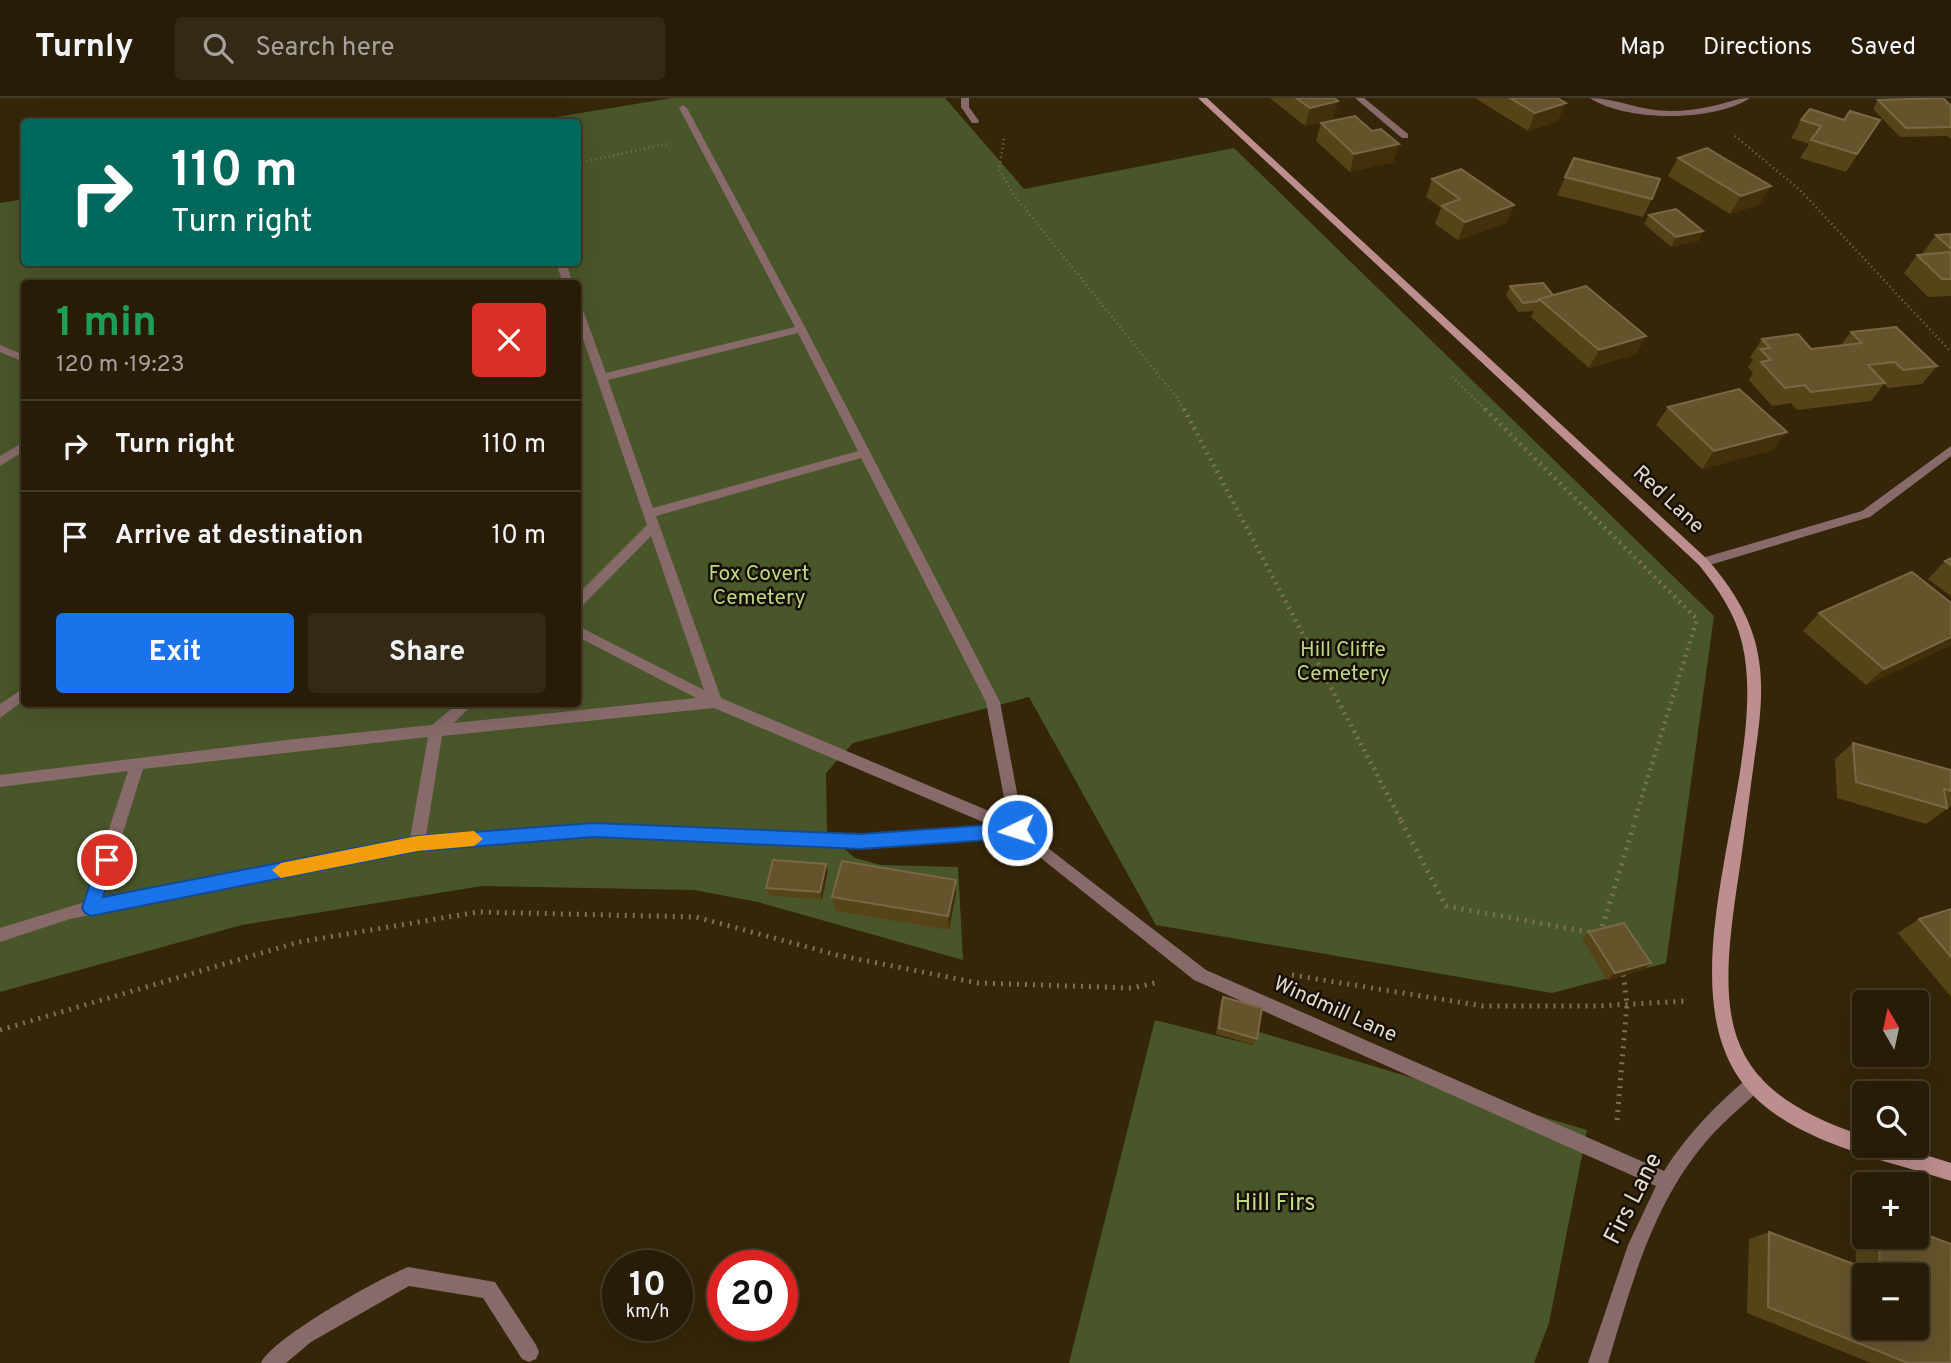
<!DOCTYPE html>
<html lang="en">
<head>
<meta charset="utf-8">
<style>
  :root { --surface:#281c07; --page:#342915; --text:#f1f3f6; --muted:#a5a19b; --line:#443a28; --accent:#1a73e8 }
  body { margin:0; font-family:Overpass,sans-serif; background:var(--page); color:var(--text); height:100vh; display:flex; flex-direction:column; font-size:26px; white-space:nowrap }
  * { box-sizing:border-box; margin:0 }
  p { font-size:23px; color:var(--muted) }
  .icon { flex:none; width:38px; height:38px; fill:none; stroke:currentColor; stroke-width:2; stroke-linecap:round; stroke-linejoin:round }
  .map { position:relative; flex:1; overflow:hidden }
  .side { position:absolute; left:21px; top:182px; width:560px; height:427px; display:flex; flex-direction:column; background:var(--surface); border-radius:7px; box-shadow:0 7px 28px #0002,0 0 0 2px var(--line) }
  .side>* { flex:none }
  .guide { position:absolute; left:21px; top:21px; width:560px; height:147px; border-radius:7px; box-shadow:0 7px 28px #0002,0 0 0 2px var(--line); background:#00695c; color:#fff; overflow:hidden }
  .needle { width:46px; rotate:351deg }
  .fabs { position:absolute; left:1852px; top:892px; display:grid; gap:14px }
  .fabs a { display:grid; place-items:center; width:77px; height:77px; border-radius:7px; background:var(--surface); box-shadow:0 7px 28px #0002,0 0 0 2px var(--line); font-size:35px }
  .speed { position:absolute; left:602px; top:1152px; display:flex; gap:14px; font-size:35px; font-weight:700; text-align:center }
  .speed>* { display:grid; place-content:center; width:91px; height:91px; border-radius:50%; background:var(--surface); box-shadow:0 7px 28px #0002,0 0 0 2px var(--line); line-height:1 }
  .speed small { font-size:18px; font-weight:400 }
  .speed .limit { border:10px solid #d22; background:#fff; color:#111 }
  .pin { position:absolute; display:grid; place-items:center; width:60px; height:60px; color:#fff; margin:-30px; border:4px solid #fff; border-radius:50%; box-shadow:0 2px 7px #0007 }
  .me { position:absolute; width:77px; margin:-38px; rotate:266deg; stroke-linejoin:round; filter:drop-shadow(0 0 5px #0008) }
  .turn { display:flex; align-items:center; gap:24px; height:147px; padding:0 35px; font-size:32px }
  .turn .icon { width:91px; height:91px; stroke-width:2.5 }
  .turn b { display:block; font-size:49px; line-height:60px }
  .round { display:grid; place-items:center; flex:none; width:74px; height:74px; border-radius:7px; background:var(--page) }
  .headline { display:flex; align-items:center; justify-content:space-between; height:119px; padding:0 35px }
  h1 { font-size:42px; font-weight:700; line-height:52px; color:#1e9e55 }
  .cta { display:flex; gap:14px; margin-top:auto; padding:14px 35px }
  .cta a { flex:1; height:80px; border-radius:7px; background:var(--accent); color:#fff; font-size:28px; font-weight:700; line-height:80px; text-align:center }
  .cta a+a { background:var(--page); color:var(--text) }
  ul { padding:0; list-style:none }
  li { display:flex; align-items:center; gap:21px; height:91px; padding:0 35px; border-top:2px solid var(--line) }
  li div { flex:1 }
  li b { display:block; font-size:26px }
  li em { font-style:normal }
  header { display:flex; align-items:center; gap:42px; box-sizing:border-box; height:98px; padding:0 35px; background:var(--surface); border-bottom:2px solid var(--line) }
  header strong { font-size:33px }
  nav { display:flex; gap:38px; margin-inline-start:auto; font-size:24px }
  .search { width:490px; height:63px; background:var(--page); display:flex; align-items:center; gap:18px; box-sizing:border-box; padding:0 24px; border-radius:7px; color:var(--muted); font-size:26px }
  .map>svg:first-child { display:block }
  .green { fill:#495629; fill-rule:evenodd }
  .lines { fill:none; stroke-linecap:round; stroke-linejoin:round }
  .path-far2 { stroke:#7d7058; stroke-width:2.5; stroke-dasharray:1 3.5; stroke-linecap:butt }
  .path-far1 { stroke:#7d7058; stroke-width:4.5; stroke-dasharray:2 5; stroke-linecap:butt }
  .path { stroke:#7d7058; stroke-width:5; stroke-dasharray:2 6; stroke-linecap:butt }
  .lane { fill:#876a69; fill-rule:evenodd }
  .street { fill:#876a69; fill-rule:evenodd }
  .secondary { fill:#bc8e8d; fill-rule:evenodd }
  .wall { fill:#574318 }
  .shaded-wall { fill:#43300a }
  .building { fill:#66532b; stroke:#7a6844; stroke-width:2; fill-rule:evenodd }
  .route { fill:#1a73e8; stroke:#114b97; stroke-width:2 }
  .slow { fill:#f59e0b }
  .labels { text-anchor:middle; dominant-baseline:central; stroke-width:5; stroke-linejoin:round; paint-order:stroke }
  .street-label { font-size:21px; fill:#e6dccc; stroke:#171006 }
  .park-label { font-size:21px; fill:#bfd884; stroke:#171006 }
  .near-street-label { font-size:24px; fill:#e6dccc; stroke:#171006 }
  .near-park-label { font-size:24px; fill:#bfd884; stroke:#171006 }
</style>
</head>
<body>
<header>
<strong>Turnly</strong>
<div class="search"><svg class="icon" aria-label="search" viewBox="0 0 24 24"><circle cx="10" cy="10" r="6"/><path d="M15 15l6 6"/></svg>Search here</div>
<nav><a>Map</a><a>Directions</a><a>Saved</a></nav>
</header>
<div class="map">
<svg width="1951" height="1265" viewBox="0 0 1951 1265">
  <rect width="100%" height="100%" fill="#352609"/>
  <!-- green -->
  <path class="green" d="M672,0H945L1024,91L1234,50L1714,518L1666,865L1552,895L1156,827L1029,599L853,645L826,675L827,736L855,760L881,767L958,769L963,862L758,804L694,792L482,788L242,827L0,894V105L24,101V164H578V24H526ZM24,186H578V606H24Z
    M1155,922L1253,947L1256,933L1587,1032L1549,1225L1534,1265H1069Z"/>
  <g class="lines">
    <!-- path-far2 -->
    <path class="path-far2" d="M1735,38L1800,92L1951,254
      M1004,41L999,72L1014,97L1178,301L1184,313
      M578,65L667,46
      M1452,279L1487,313"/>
    <!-- path-far1 -->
    <path class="path-far1" d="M1184,311L1402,724
      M1485,311L1697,521L1634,724"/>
    <!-- path -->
    <path class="path" d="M1401,723L1446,808L1594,835
      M1600,836L1635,723
      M1292,877L1483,908H1596L1687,903
      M0,932L299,844L478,814L696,819L837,857L978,885L1132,890L1155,885
      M1617,1022L1627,906L1623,874"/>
    <!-- lane -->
    <path class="lane" d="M961,0H969V9L979,23L978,25H972L961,9Z
      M1355,0H1364L1408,36V40H1402Z
      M683,7L687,10L806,231L1000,604L1024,732L1022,737L860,750L594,738L417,752L70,821L0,844V830L85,804L128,673L0,689V677L295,641L432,627L457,606H473L454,625L696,600L578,539V528L704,592L651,438L583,507L578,509V496L647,427L578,226V209L583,212L606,275L795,229L679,10ZM798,235L858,353L653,410L608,282ZM861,360L986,604L1008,721L721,600L656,418ZM714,610L990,727L860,736L594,726L426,738L442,638ZM428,639L410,740L102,801L143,671Z
      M556,164H566L573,186H563Z
      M0,247L24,257V264L0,254Z
      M24,344V353L0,368V358Z
      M24,590V602L0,620V606Z
      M408,1169L495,1184L536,1247L539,1254L536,1261L529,1264L522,1261L483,1200L409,1188L311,1244L286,1265H261C272,1240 380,1180 408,1169Z"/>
    <!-- street -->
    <path class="street" d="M1590,0C1615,0 1641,13 1670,13C1684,13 1699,11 1713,8C1726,5 1737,0 1750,0C1714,24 1626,24 1590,0Z
      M1951,348V358L1870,419L1703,469L1697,464L1699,461L1862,413Z
      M1017,726L1206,872L1664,1073C1687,1036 1716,1007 1749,979L1755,976L1761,979L1764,985L1761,991C1740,1010 1718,1028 1700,1051C1651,1112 1630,1191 1608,1265H1588L1628,1147L1656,1088L1194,882L1012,737L1010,732L1012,727Z"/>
    <!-- secondary -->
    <path class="secondary" d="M1198,0H1207L1707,461C1728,485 1746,511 1755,543C1766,584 1760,622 1754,664C1748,707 1743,751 1736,795C1717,928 1725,992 1864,1038V1048H1897L1951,1065V1083C1889,1063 1811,1048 1761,1005C1646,904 1774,676 1742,545C1735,515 1718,491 1699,467Z"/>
  </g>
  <!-- wall -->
  <path class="wall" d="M1270,0H1334V21L1305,28Z
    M1475,0H1557L1558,23L1528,33Z
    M1878,2L1951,8V41L1947,38L1900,39L1873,11Z
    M1801,22H1880L1846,74L1800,60L1809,46L1791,40Z
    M1321,25L1372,33L1399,46L1393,64L1350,74L1316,43Z
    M1574,60L1652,101L1643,119L1557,97Z
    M1678,60L1760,106L1730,116L1668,78Z
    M1432,81L1514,107L1506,125L1458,142L1435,126L1441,110L1426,99Z
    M1649,117L1703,133L1698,143L1671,149L1644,126Z
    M1951,136V198L1928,199L1904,175L1917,157H1923L1922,156L1936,137Z
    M1510,188L1553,197L1646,238L1636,256L1589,270L1531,219L1534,213L1518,214L1506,197Z
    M1851,234L1937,268L1922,286L1888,290L1884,286L1871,303L1797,312L1791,305L1772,308L1749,282L1753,275L1748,269L1753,262L1750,259L1762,241L1811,251L1841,247Z
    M1668,309L1773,352L1702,371L1656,327Z
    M1951,460V498L1928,481L1945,463Z
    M1951,505V547L1866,587L1803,533L1819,515Z
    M1853,645L1951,672V708L1926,726L1837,700L1835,661Z
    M828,773L822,802L769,797L766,790Z
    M956,782V796L949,832L836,813L832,799Z
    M1951,811V899L1898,835L1919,821Z
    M1589,834L1651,865L1643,872L1607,882L1582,841Z
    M1223,899L1257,941L1254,947L1216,936L1220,906Z
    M1864,1124V1139H1916L1951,1265H1871L1747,1215L1749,1141L1769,1134L1856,1167L1855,1127Z"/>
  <!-- shaded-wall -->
  <path class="shaded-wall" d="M1338,3L1334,21L1305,28L1310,10Z
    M1566,5L1558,23L1528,33L1535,15Z
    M1399,46L1393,64L1350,74L1354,56Z
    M1771,88L1760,106L1730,116L1741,98Z
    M1514,107L1506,125L1458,142L1465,124Z
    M1703,133L1698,143L1671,149L1676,139Z
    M1646,238L1636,256L1589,270L1599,252Z
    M1787,334L1773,352L1702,371L1714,353Z
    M1951,539V547L1866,587L1884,571Z
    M826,766L828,773L822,802L820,794Z
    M956,782V796L949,832L948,818Z
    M1651,865L1643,872L1607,882L1615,875Z"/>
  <!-- building -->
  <path class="building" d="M1296,0H1334L1338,3L1310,10Z
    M1510,0H1557L1566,5L1535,15Z
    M1943,0L1951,8V29L1906,30L1878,2Z
    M1810,11L1844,22L1850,13L1880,22L1857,56L1811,42L1821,28L1801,22Z
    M1355,18L1372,33L1381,31L1399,46L1354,56L1321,25Z
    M1707,50L1771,88L1741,98L1678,60Z
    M1574,60L1660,81L1652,101L1565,79Z
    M1461,71L1514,107L1465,124L1442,108L1460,101L1432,81Z
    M1676,111L1703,133L1676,139L1649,117Z
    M1951,136V151L1936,137Z
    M1951,154V181H1942L1917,157Z
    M1543,185L1553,197L1539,201L1538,203L1523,205L1510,188Z
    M1586,188L1646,238L1599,252L1539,201Z
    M1896,229L1937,268L1903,272L1895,264L1868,267L1885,285L1811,294L1805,287L1785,290L1761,264L1771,262L1760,251L1770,250L1762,241L1798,236L1811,251L1862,245L1851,234Z
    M1739,291L1787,334L1714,353L1668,309Z
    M1951,460V467L1945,463Z
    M1912,474L1951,505V539L1884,571L1819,515Z
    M1853,645L1951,672V693L1944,691L1947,710L1856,684Z
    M773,762L826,766L820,794L766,790Z
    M842,763L956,782L948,818L832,799Z
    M1951,811V859L1919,821Z
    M1624,825L1651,865L1615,875L1589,834Z
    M1223,899L1262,910L1257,941L1219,930Z
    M1916,1133L1951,1146V1265H1908L1768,1209L1769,1134L1880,1176L1879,1139H1916ZM1864,1178H1916V1230H1864Z"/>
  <!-- route -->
  <path class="route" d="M594,725L860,736L1017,725L1025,732L1017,740L860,751L594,739L417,753L91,818L85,815L82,810L98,762L107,754L115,762L103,799L417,738Z"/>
  <!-- slow -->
  <path class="slow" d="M474,733L483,741L474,748L417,753L281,780L272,772L281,765L417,738Z"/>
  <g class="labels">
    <!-- street labels -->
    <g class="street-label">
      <text transform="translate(1668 402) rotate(43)">Red Lane</text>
      <text transform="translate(1335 912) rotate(24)">Windmill Lane</text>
    </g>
    <!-- park labels -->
    <g class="park-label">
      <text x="759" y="476">Fox Covert<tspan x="759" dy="24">Cemetery</tspan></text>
      <text x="1343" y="552">Hill Cliffe<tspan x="1343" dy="24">Cemetery</tspan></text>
    </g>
    <!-- near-street labels -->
    <g class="near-street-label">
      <text transform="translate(1634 1101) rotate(-63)">Firs Lane</text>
    </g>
    <!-- near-park labels -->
    <g class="near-park-label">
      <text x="1275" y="1106">Hill Firs</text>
    </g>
  </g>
</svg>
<div class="fabs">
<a><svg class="needle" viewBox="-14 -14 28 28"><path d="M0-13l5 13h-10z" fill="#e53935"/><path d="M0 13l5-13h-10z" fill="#a5a19b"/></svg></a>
<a><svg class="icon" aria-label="search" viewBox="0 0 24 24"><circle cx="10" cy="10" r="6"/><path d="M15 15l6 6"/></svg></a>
<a>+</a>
<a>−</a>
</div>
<div class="speed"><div>10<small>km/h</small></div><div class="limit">20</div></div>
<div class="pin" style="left:107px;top:762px;background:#d93025"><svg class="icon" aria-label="arrive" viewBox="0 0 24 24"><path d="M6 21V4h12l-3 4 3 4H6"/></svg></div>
<svg class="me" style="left:1017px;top:732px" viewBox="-20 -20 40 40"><circle r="17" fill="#1a73e8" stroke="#fff" stroke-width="3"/><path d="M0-11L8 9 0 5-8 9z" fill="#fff"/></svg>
<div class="guide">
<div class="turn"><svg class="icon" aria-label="right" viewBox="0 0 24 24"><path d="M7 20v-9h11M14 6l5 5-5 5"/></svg><div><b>110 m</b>Turn right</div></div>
</div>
<section class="side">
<div class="headline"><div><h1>1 min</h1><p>120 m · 19:23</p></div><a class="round" style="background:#d93025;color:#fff"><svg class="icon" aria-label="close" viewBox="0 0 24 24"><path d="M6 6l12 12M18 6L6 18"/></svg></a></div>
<ul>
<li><svg class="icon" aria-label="right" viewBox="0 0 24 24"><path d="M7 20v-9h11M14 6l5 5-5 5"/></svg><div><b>Turn right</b></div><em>110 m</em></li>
<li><svg class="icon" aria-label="arrive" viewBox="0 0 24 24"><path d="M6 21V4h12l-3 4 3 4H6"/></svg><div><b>Arrive at destination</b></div><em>10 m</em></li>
</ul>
<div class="cta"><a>Exit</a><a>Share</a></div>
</section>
</div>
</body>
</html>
